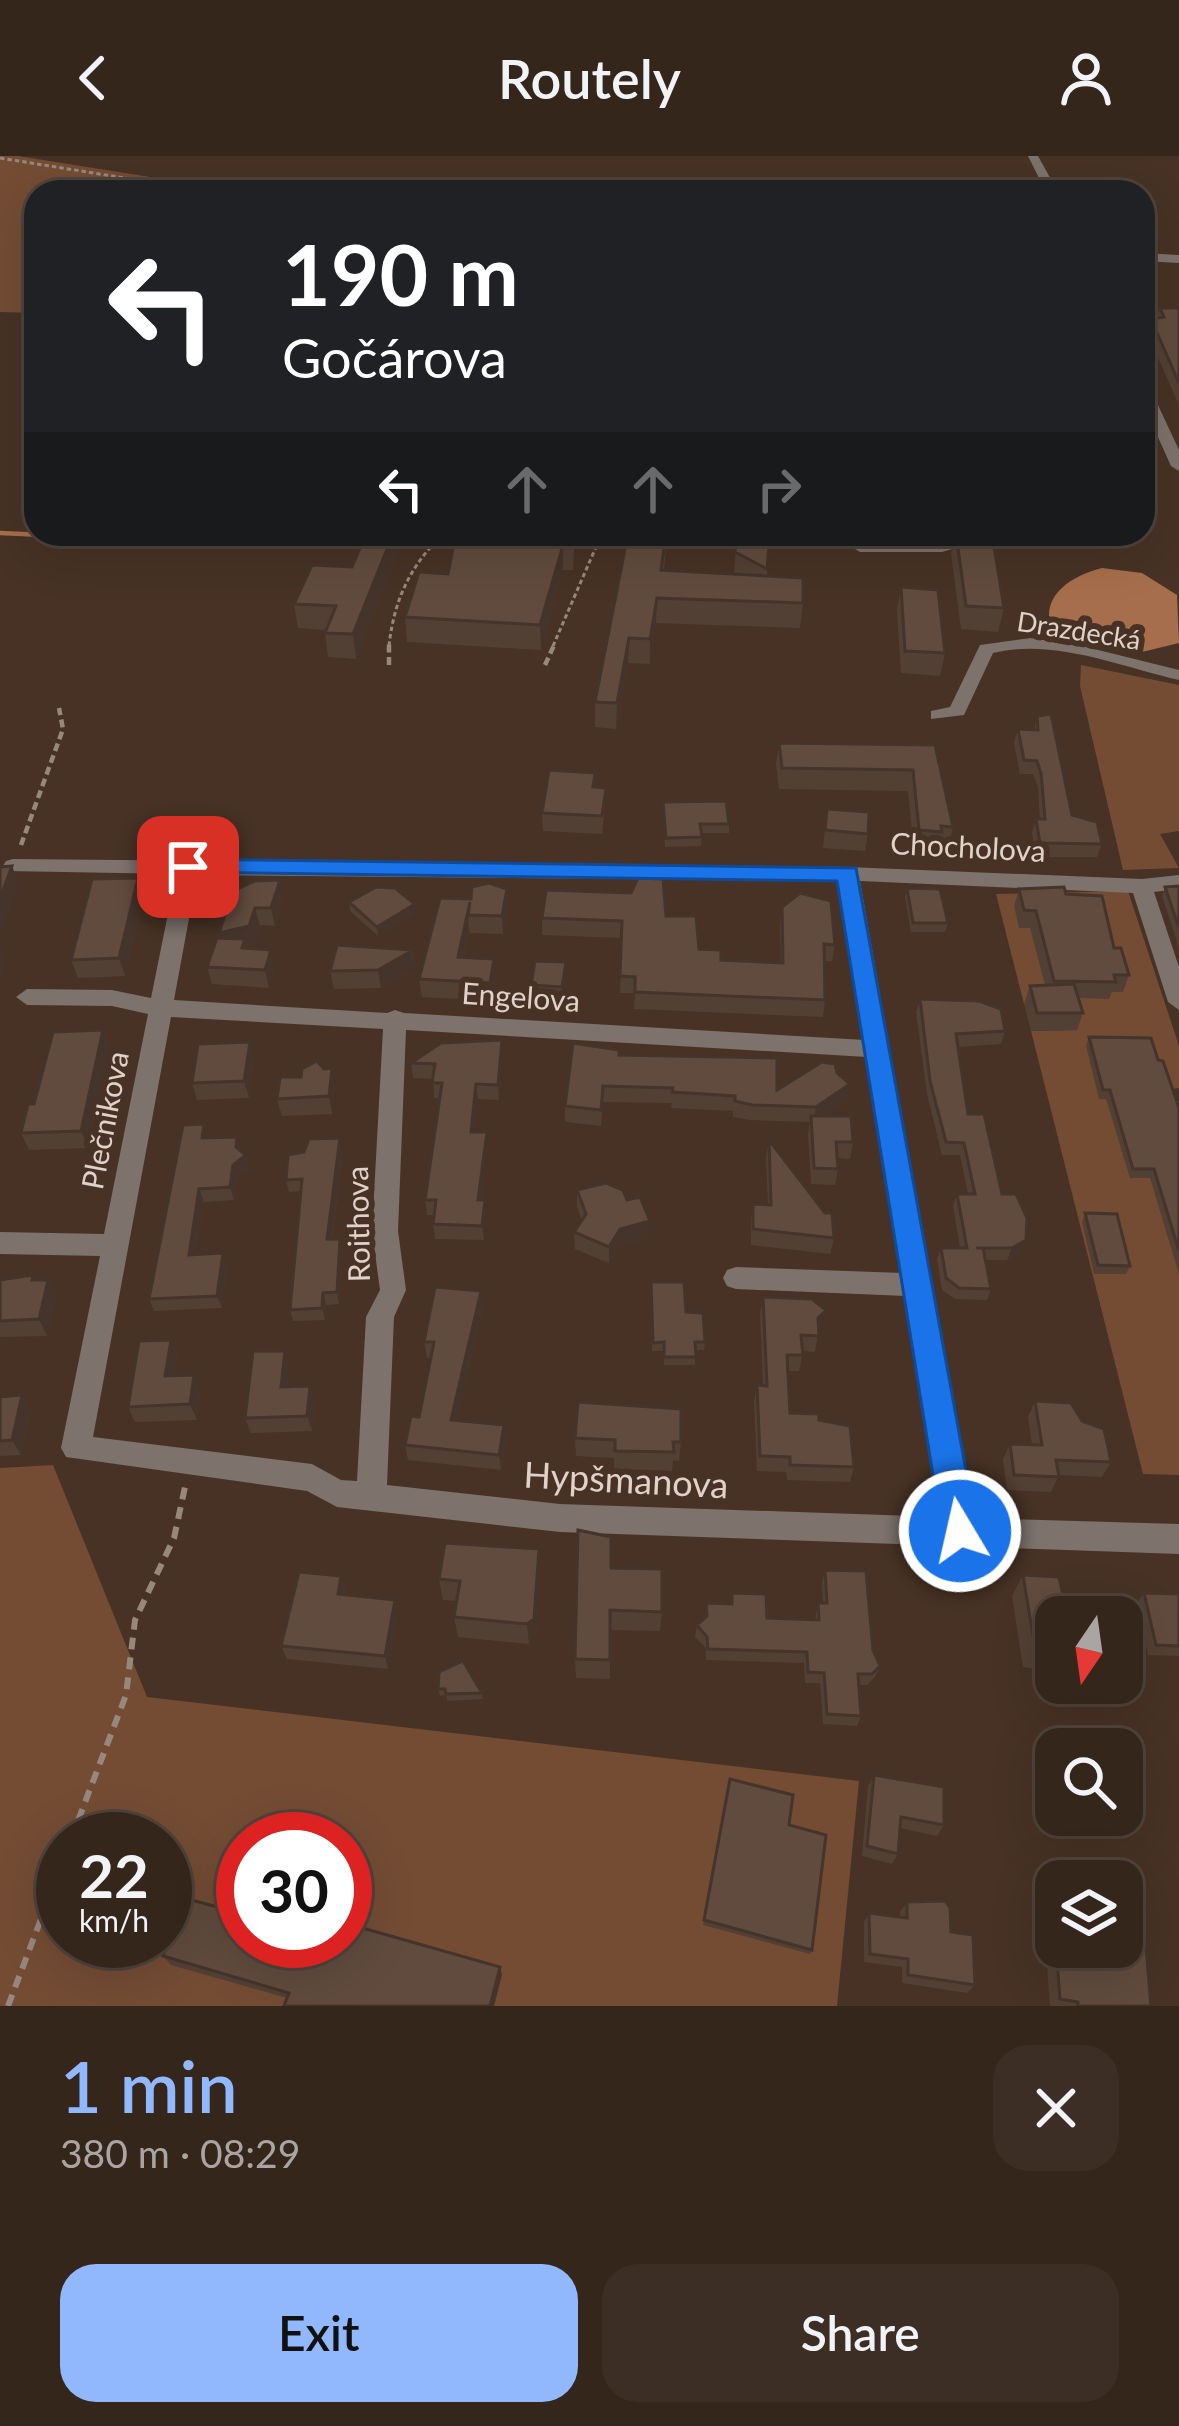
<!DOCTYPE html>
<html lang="en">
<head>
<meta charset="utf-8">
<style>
  :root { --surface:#35261c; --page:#3d2e25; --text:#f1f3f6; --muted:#aaa5a3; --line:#4f433b; --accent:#91b8fd }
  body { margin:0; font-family:Lato,sans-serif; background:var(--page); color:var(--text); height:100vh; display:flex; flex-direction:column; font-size:45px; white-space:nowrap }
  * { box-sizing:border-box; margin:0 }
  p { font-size:39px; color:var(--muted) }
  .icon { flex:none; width:66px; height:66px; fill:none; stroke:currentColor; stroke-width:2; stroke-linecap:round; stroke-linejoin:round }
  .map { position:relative; height:1850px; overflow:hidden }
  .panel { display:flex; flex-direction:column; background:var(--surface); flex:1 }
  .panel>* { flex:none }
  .guide { position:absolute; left:24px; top:24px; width:1131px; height:366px; border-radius:36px; box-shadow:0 12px 48px #0002,0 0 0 3px var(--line); background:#202124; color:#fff; overflow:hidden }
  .needle { width:78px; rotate:193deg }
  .fabs { position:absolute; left:1035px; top:1440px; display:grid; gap:24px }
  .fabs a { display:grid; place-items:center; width:108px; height:108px; border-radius:24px; background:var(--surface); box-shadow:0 12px 48px #0002,0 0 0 3px var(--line); font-size:60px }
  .speed { position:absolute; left:36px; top:1656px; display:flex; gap:24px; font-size:60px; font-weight:700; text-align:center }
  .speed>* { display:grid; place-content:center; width:156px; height:156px; border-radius:50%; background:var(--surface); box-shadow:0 12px 48px #0002,0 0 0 3px var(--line); line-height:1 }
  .speed small { font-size:30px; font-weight:400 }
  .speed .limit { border:18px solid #d22; background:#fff; color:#111 }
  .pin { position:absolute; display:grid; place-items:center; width:102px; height:102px; color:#fff; margin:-51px; border-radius:24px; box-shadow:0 6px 18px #0006 }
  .me { position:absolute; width:132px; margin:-66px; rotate:351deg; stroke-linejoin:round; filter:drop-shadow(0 0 9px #0008) }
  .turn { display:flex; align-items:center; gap:42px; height:252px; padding:0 60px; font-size:54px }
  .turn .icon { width:156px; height:156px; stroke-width:2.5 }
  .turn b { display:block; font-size:84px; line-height:102px }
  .lanes { display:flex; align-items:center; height:114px; padding:0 60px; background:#0003; justify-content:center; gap:60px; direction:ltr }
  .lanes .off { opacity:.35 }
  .round { display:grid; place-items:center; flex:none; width:126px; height:126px; border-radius:36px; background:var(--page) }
  .summary { display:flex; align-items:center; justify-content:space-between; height:204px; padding:0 60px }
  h1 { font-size:72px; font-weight:600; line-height:90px; color:var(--accent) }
  .action { display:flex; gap:24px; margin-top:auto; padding:24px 60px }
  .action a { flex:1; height:138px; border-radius:36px; background:var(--accent); color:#111; font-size:48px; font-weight:600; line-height:138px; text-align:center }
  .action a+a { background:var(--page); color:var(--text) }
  header { display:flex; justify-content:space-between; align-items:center; height:156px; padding:0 60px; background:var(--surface); font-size:54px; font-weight:600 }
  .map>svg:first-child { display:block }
  .green { fill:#744c34; fill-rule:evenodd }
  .water { fill:#a66e4c }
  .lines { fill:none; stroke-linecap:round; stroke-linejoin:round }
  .stream { stroke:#a66e4c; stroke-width:4.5 }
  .path-far2 { stroke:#98877d; stroke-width:3; stroke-dasharray:4.5 3; stroke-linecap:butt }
  .path-far1 { stroke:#98877d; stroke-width:4.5; stroke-dasharray:8 4.5; stroke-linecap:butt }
  .path { stroke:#98877d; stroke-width:6; stroke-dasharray:12 8; stroke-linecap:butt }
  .service { fill:#7d726c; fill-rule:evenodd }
  .minor { fill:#7d726c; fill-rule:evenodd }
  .tertiary { fill:#7d726c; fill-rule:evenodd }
  .wall { fill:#534035 }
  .shaded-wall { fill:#44342b }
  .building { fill:#614b3e; stroke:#44342b; stroke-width:3 }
  .route { fill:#1a73e8; stroke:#114b97; stroke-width:3 }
  .labels { text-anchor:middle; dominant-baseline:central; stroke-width:12; stroke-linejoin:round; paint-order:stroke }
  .far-street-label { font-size:27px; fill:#e0d2ca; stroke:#473225 }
  .street-label { font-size:30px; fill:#e0d2ca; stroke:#473225 }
  .near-street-label { font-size:36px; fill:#e0d2ca; stroke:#473225 }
</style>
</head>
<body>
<header><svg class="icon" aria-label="back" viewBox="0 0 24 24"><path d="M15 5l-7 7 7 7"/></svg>Routely<svg class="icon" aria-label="person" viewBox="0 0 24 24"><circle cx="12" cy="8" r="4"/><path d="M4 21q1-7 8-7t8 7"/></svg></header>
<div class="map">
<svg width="1179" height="1850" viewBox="0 0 1179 1850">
  <rect width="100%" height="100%" fill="#473225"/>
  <!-- green -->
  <path class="green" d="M0,0H18L207,30L205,36H36V157L0,156Z
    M1081,509L1179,529V675L1160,678L1179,712L1123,714L1080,530Z
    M1128,735L1179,890V932L1100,943L1179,945V1319L1143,1318L1031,875L1076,874L1024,848L996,738Z
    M53,1309L147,1541L859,1625L837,1850H0V1312ZM63,1683H165V1785H63ZM243,1683H345V1785H243Z"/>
  <!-- water -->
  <path class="water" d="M1102,412L1142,417L1177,439L1179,487L1142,496L1051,472C1040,438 1074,419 1102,412Z"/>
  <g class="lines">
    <!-- stream -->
    <path class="stream" d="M0,377L153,384"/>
    <!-- path-far2 -->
    <path class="path-far2" d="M0,2L212,36
      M389,490C394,444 410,410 443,378
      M553,490L596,391L583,381H572"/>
    <!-- path-far1 -->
    <path class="path-far1" d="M389,509V487
      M545,509L555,487
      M21,689L63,573L59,552"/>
    <!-- path -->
    <path class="path" d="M71,1683L126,1539L135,1464L174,1382L185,1331
      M8,1850L63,1705"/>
    <!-- service -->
    <path class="service" d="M989,378L998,380L942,396H860L855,393L860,390H942Z"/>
    <!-- minor -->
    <path class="minor" d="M1143,97L1179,99V107L1143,105Z
      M1030,482L1082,490L1179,514V524C1121,511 1054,482 993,497L964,559L931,563V555L950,551L980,489Z
      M13,703L848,711L1142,723L1179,719V733L1154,736L1179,811V854L1168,846L1133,737L860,725L973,1362L1179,1368V1398L560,1376L337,1351L307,1335L66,1301L61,1292L100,1100L0,1098V1076L104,1078L148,858L112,850L27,849L16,841L27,833L112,834L151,842L176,718L6,715L3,710L6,705ZM197,719L839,725L865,884L404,857L395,854L387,857L174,844ZM171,861L383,873L372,1075L380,1134L366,1161L357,1325L341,1324L312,1308L93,1281ZM406,874L867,901L903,1117L736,1111L727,1114L723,1122L727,1130L736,1133L906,1140L942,1361L560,1348L387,1329L394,1161L406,1134L398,1075Z"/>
    <!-- tertiary -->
    <path class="tertiary" d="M1028,0H1038L1058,36H1046Z
      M1143,228L1150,232L1179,294V315L1171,310L1143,248Z"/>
  </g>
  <!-- wall -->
  <path class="wall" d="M1143,48L1156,77L1152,92H1143Z
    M1143,94L1150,110L1146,125H1143Z
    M1160,152H1179V249L1147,177L1151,163L1157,162Z
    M393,378H401L402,386L356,503L328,501L325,477L326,474L298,472L294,448L352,411Z
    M456,378H575L573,414H563L541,494L407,486L405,461L448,418Z
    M667,378L664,414L736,418L734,417L737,378H770L767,420L803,447L800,472L656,467L650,508L628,507L616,573L595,571V546Z
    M955,378H992L1004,452L998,476L961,473L951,398Z
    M901,431L945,497L940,520L901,517L897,453Z
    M1037,560L1072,659L1102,688L1097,701H1036L1032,677L1036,663H1040L1038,631L1033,618H1020L1014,587L1018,573L1034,574Z
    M779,587L935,589L953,671L948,692L938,691L937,697L914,695L908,635L779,633L776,608Z
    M663,646L729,668V677H702L701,690L665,691Z
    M605,650L602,678L543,675L542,657Z
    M827,653L868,678L865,695L823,692Z
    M138,722L143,740L125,820L78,822L71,804Z
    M1179,730V792L1162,740L1165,731Z
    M907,732L948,767L945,776H911L905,741Z
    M507,733L508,750L503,778L470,777L469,775L464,801L494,803L496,821L491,845L422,841L419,823L471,743Z
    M1019,733L1066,738L1114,792L1129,819L1123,836H1112L1109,843L1078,842L1083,857L1077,874L1031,875L1024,848L1030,830L1045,829L1030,772H1019L1014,750Z
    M233,735L283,742L275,770L260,769L254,788L246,789L247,792L275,811L269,832L212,828L207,811L220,782L219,777Z
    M349,746L416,757L378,780L350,755Z
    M782,751L835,789L832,805H824L825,844L823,861L634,853L635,837H620L622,782L542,779V762L666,760L699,793L721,804L781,807L780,768Z
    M413,794L415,811L381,832L334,833L330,815Z
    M566,806V824L563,849L532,847L531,829Z
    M920,843L1005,875L1001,888L958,891L968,958L1002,1038L1021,1096L1007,1104H985L991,1133L987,1144L955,1143L942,1134L937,1103L941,1092H960L953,1050L957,1038H968L960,999H942L927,938L916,856Z
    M103,874L110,892L88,992L29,994L21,977Z
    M1089,881L1158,904L1179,952V1118L1150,1022H1130L1106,943H1099L1086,890Z
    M619,899L777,934L837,917L850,928L847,943L822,960L853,986L850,1003L837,1002L838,1013L835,1029L811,1028L808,977L810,966L750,964L733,961V955L671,952L672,947L603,946L601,970L565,966V950Z
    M503,900L499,944L478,943L474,976L488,991L481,1044H485L486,1059L484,1084L435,1083L433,1068L434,1059H427L425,1044L440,942H434L433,923L413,922L411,907Z
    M254,904L249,942L197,944L192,927Z
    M301,921L335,930L332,958L282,960L277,943Z
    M208,982L241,995L250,1012L237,1022L234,1044L204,1046L195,1098L227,1110L222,1152L154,1155L149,1143Z
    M769,984L825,1057L834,1082L830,1098L751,1089V1064L753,1048H768L766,1000Z
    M343,994L332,1083H340L343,1095L339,1148L326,1149L325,1164L293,1165L290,1154L301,1035L289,1036L286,1024Z
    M577,1034L627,1044L649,1082L620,1090L609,1107L575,1093L574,1076L582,1065L577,1051Z
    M1085,1057L1130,1110L1126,1118H1094L1082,1066Z
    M33,1119L35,1124H48L56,1140L47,1180L0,1181V1124Z
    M650,1135L686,1156L705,1186L704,1194H695V1209H664L663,1195H652Z
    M763,1141L822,1171L819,1174L815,1196L803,1195L799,1215H788L790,1257L819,1264L854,1311L850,1326L787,1324L786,1316L757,1315L754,1245L757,1229H763L760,1158Z
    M483,1151L457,1265L504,1269L506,1285L501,1314L408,1304L405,1289L419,1261L431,1202H427L424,1186Z
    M171,1184L177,1200L174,1220L200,1235L197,1264L135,1266L128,1251Z
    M285,1195L289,1210L287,1231L315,1246L312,1275L251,1277L245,1262Z
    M22,1239L31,1255L21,1299L0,1300V1241Z
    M1035,1245L1082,1265L1111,1306L1102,1321L1059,1319L1051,1336L1007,1334L1003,1303L1010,1288L1032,1289L1028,1261Z
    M575,1282L681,1286L679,1305L673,1304L672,1315L614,1313V1302L576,1300Z
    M611,1412L662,1456L660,1475L610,1474V1523L576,1522L575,1503Z
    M540,1414L536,1482L529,1488L458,1481L454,1461L457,1445L443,1444L439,1423Z
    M825,1414L873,1494L880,1510L875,1521L867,1529H859L861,1560L857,1570L823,1568L820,1527H805L804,1507L706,1504V1492L695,1481L697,1469L705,1462L706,1447L730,1448L732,1437L767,1462L815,1464L818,1447H823L822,1426Z
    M1023,1419L1056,1461V1516L1023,1511L1012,1440Z
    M341,1420L346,1433L345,1439L395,1444L398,1457L388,1513L287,1503L281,1490Z
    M1144,1437L1179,1438V1500L1148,1499L1137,1447Z
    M438,1533L482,1537L483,1543L447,1545L446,1539L440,1540Z
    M874,1619L944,1669L937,1680L900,1672L898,1698L892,1708L862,1700L868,1630Z
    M730,1623L789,1669L812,1794L810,1798L703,1769Z
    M1053,1743L1151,1850H1050L1043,1753Z
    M907,1746L951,1776L975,1829L967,1837L902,1827V1811L864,1806V1766L869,1757L900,1761V1756Z
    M243,1785L500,1811L502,1819L287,1842L171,1809L163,1800Z"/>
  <!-- shaded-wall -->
  <path class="shaded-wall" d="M393,378H401L402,386L356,503L353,478Z
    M563,389V414L541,494L540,469Z
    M657,442L656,467L650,508V483Z
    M629,482L628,507L616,573L617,547Z
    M12,710L19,728L0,781V743Z
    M138,722L143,740L125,820L119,802Z
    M280,724L283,742L275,770L271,752Z
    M507,733L508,750L503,778L502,760Z
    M415,748L416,757L378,780L377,771Z
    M255,752L260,769L254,788L246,789L249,801L223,795L219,777Z
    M468,759L469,775L460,819L458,801Z
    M0,792L6,806L0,826Z
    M271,794L275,811L269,832L265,814Z
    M413,794L415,811L381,832L378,814Z
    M494,803L496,821L491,845L490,827Z
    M566,806V824L563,849L562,831Z
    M103,874L110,892L88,992L81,975Z
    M502,884L503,900L499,944L498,929Z
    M250,886L254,904L249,942L244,925Z
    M332,912L335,930L332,958L329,940Z
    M476,928L478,943L473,991L471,976Z
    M850,928L847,943L813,966L816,951Z
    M487,976L488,991L479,1059L478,1044Z
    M237,981L250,1012L237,1022L234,1044L230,1031Z
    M340,982L343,994L330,1095L327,1083Z
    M199,1033L204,1046L193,1112L189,1099Z
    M485,1044L486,1059L484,1084L482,1070Z
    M650,1065L649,1082L620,1090L609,1107V1091L620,1073Z
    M340,1083L343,1095L339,1148L337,1136Z
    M1026,1084L1021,1096L1007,1104L1012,1092Z
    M223,1097L227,1110L222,1152L217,1140Z
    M48,1124L56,1140L47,1180L39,1163Z
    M481,1135L483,1151L454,1279L451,1264Z
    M323,1137L326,1149L325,1164L322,1152Z
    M826,1154L822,1171L814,1178L818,1162Z
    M171,1184L177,1200L172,1236L165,1220Z
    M285,1195L289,1210L286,1247L281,1231Z
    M194,1219L200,1235L197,1264L190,1248Z
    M310,1230L315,1246L312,1275L307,1260Z
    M22,1239L31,1255L21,1299L12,1284Z
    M504,1269L506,1285L501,1314L499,1299Z
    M539,1393L540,1414L536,1482L529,1488L527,1468Z
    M341,1420L346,1433L342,1451L338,1438Z
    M395,1444L398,1457L388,1513L385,1500Z
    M500,1811L502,1819L494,1850H490Z"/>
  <!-- building -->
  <path class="building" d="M1143,48H1144L1156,77H1143Z
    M1143,94L1150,110H1143Z
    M1160,152H1179V227L1151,163L1164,161Z
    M366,378H393L353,478L325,477L336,450L294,448L312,409L352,411Z
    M456,378H574L573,389H563L540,469L405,461L419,416L448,418Z
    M628,378H666L661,414L803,422V447L657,442L650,483L629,482L617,547L595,546Z
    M737,378H770L767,413L735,396Z
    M956,378H992L1004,452L966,450Z
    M901,431L938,434L945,497L905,495Z
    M1051,558L1072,659L1097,666L1102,688L1040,687L1036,663H1045L1041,617L1037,605L1024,604L1018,573L1038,574L1037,560Z
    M779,587L935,589L953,671L941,670L942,676L919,674L913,614L782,612Z
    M549,614L595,617L593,631L606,632L602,660L542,657Z
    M726,645L729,668H700L702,681L666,682L663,646Z
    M827,653L869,656L868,678L825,674Z
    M12,710L0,743V711Z
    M138,722L119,802L71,804L92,723Z
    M638,722L663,723L666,760H696L699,793L721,794V804L783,807L782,751L800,737L831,745L835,789L824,788L825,844L635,836V821L620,820L622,765L542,762L546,734L631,737Z
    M280,724L271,752H255L249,770L219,777L233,735L255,725Z
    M489,727L507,733L502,760L468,759L470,746L458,801L494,803L490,827L419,823L440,742L471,743L472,731Z
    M1179,730V772L1165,731Z
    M376,731L395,732L415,748L377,771L349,746Z
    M1064,731L1066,738L1102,740L1114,792H1121L1129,819H1114L1116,826L1054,825L1036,755L1024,754L1019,733Z
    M907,732L940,733L948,767H913Z
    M217,782L245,783L242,792L271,794L265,814L207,811Z
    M337,789L413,794L378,814L330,815Z
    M535,805L566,806L562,831L531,829Z
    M1074,828L1083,857H1037L1030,830Z
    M920,843L979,845L1001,853L1005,875L956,878L968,958H984L1002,1038H1016L1027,1062L1026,1084L1012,1092H976H983L991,1133L959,1132L946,1122L941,1092H967L957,1038H975L964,987L946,986L930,925Z
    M103,874L81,975L21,977L28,948H34L53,876Z
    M1089,881L1151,882L1158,904L1163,905L1179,952V1095L1154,1013H1133L1110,934H1103Z
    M502,884L498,929L476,928L471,976H487L478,1044H485L482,1070L433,1068L436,1044H425L442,927H432L435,908L411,907L441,887Z
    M250,886L244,925L192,927L198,888Z
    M573,887L619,894V899L777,902V934L822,906L835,908L837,917L850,928L816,951L752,949L735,945V940L672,936L673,932L603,930L601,954L565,950Z
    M317,905L324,913L332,912L329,940L277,943L280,921H301L302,913Z
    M811,960H851L853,986H836L838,1013L814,1012Z
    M204,968L202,982L237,981L236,991L246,999L233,1009L230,1031L199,1033L189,1099L223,1097L217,1140L149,1143L183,969Z
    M340,982L327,1083H340L337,1136L323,1137L322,1152L290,1154L302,1023L286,1024L288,999L304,996L309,983Z
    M769,984L825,1057H832L834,1082L753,1073V1048L771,1049Z
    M606,1027L623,1034L627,1044L640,1041L650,1065L620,1073L609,1091L574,1076L586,1058L577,1034Z
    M1085,1057L1117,1058L1130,1110L1098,1109Z
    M33,1119L32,1124H48L39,1163L0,1165V1124Z
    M651,1126H684L686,1156L703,1157L705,1186H695L696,1201H664V1186L653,1187Z
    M435,1131L481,1135L451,1264L504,1269L499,1299L405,1289L411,1260L419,1261L434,1186H424Z
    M763,1141L812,1143L826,1154L818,1162L819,1180L801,1179L803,1199H787L790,1257L819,1258V1264L850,1270L854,1311L790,1309V1301L760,1300L757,1229L767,1230Z
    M171,1184L165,1220L194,1219L190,1248L128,1251L139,1185Z
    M253,1195H285L281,1231L310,1230L307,1260L245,1262Z
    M22,1239L12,1284L0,1285V1241Z
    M1035,1245L1071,1247L1082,1265L1104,1273L1111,1306L1056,1304L1059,1321L1014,1319L1010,1288L1042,1289Z
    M578,1246L681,1253V1286H673L674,1296L615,1295V1284L575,1282Z
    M578,1374L611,1381V1412L662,1413V1456L610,1454V1504L575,1503Z
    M445,1387L539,1393L534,1463L527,1468L454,1461L460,1425L439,1423Z
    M825,1414L866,1415L873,1494L880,1510L872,1518H858L861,1560L827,1558L824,1517L808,1516L807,1496L708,1493L707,1481L697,1469L707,1460L706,1447L732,1448V1437L766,1438L767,1462L819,1464L818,1447H827Z
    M299,1416L341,1420L338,1438L395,1444L385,1500L281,1490Z
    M1023,1419L1059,1421L1064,1444L1101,1446L1107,1461H1056V1495L1035,1492Z
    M1144,1437L1179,1438V1490L1156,1489Z
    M463,1505L482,1537L446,1538L445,1533H438L439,1516Z
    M874,1619L944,1631V1669L901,1661L898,1698L867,1690Z
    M730,1623L793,1639L789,1669L826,1679L812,1794L704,1764Z
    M184,1742L243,1758V1785H345V1767L500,1811L490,1850H284L289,1837L163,1800Z
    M1053,1743H1056V1791Z
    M945,1745L950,1752L951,1776L973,1779L975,1829L908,1819V1803L870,1798L869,1757L907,1762V1746Z
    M1122,1787L1146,1791L1151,1850H1078V1846L1060,1843L1056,1791H1122Z"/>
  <!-- route -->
  <path class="route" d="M188,703L856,712L977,1375L972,1386L960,1391L948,1386L942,1375L837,725L180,716V705Z"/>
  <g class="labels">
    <!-- far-street labels -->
    <g class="far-street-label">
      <text transform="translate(1079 474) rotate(9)">Drazdecká</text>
    </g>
    <!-- street labels -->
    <g class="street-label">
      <text transform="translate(968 690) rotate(3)">Chocholova</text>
      <text transform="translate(521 840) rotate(4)">Engelova</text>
      <text transform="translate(104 964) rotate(-79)">Plečnikova</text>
      <text transform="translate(357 1068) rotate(-91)">Roithova</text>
    </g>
    <!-- near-street labels -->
    <g class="near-street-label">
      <text transform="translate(626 1323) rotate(3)">Hypšmanova</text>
    </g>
  </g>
</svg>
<div class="fabs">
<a><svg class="needle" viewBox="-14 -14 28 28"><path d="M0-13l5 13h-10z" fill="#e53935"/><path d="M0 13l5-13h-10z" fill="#aaa5a3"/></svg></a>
<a><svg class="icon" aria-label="search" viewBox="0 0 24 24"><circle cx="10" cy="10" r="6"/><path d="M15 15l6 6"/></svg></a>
<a><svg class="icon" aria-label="layers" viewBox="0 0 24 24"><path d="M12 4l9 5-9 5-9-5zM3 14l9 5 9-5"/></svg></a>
</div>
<div class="speed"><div>22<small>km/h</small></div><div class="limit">30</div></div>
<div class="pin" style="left:188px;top:711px;background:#d93025"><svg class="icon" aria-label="arrive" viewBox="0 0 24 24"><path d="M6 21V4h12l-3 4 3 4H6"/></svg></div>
<svg class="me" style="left:960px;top:1375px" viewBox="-20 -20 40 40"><circle r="17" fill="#1a73e8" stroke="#fff" stroke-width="3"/><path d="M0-11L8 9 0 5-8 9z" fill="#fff"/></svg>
<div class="guide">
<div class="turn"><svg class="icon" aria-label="left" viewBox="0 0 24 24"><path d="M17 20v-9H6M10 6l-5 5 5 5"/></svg><div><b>190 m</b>Gočárova</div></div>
<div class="lanes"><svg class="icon" aria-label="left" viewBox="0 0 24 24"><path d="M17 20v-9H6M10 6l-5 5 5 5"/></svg><svg class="icon off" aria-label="ahead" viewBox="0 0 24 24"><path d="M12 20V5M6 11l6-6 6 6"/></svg><svg class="icon off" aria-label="ahead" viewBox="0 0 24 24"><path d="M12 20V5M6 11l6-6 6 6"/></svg><svg class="icon off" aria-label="right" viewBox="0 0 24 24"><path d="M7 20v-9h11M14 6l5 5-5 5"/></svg></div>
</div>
</div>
<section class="panel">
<div class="summary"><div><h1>1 min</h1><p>380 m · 08:29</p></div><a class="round"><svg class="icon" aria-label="close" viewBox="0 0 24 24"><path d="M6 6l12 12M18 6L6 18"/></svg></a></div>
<div class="action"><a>Exit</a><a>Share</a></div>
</section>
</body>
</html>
